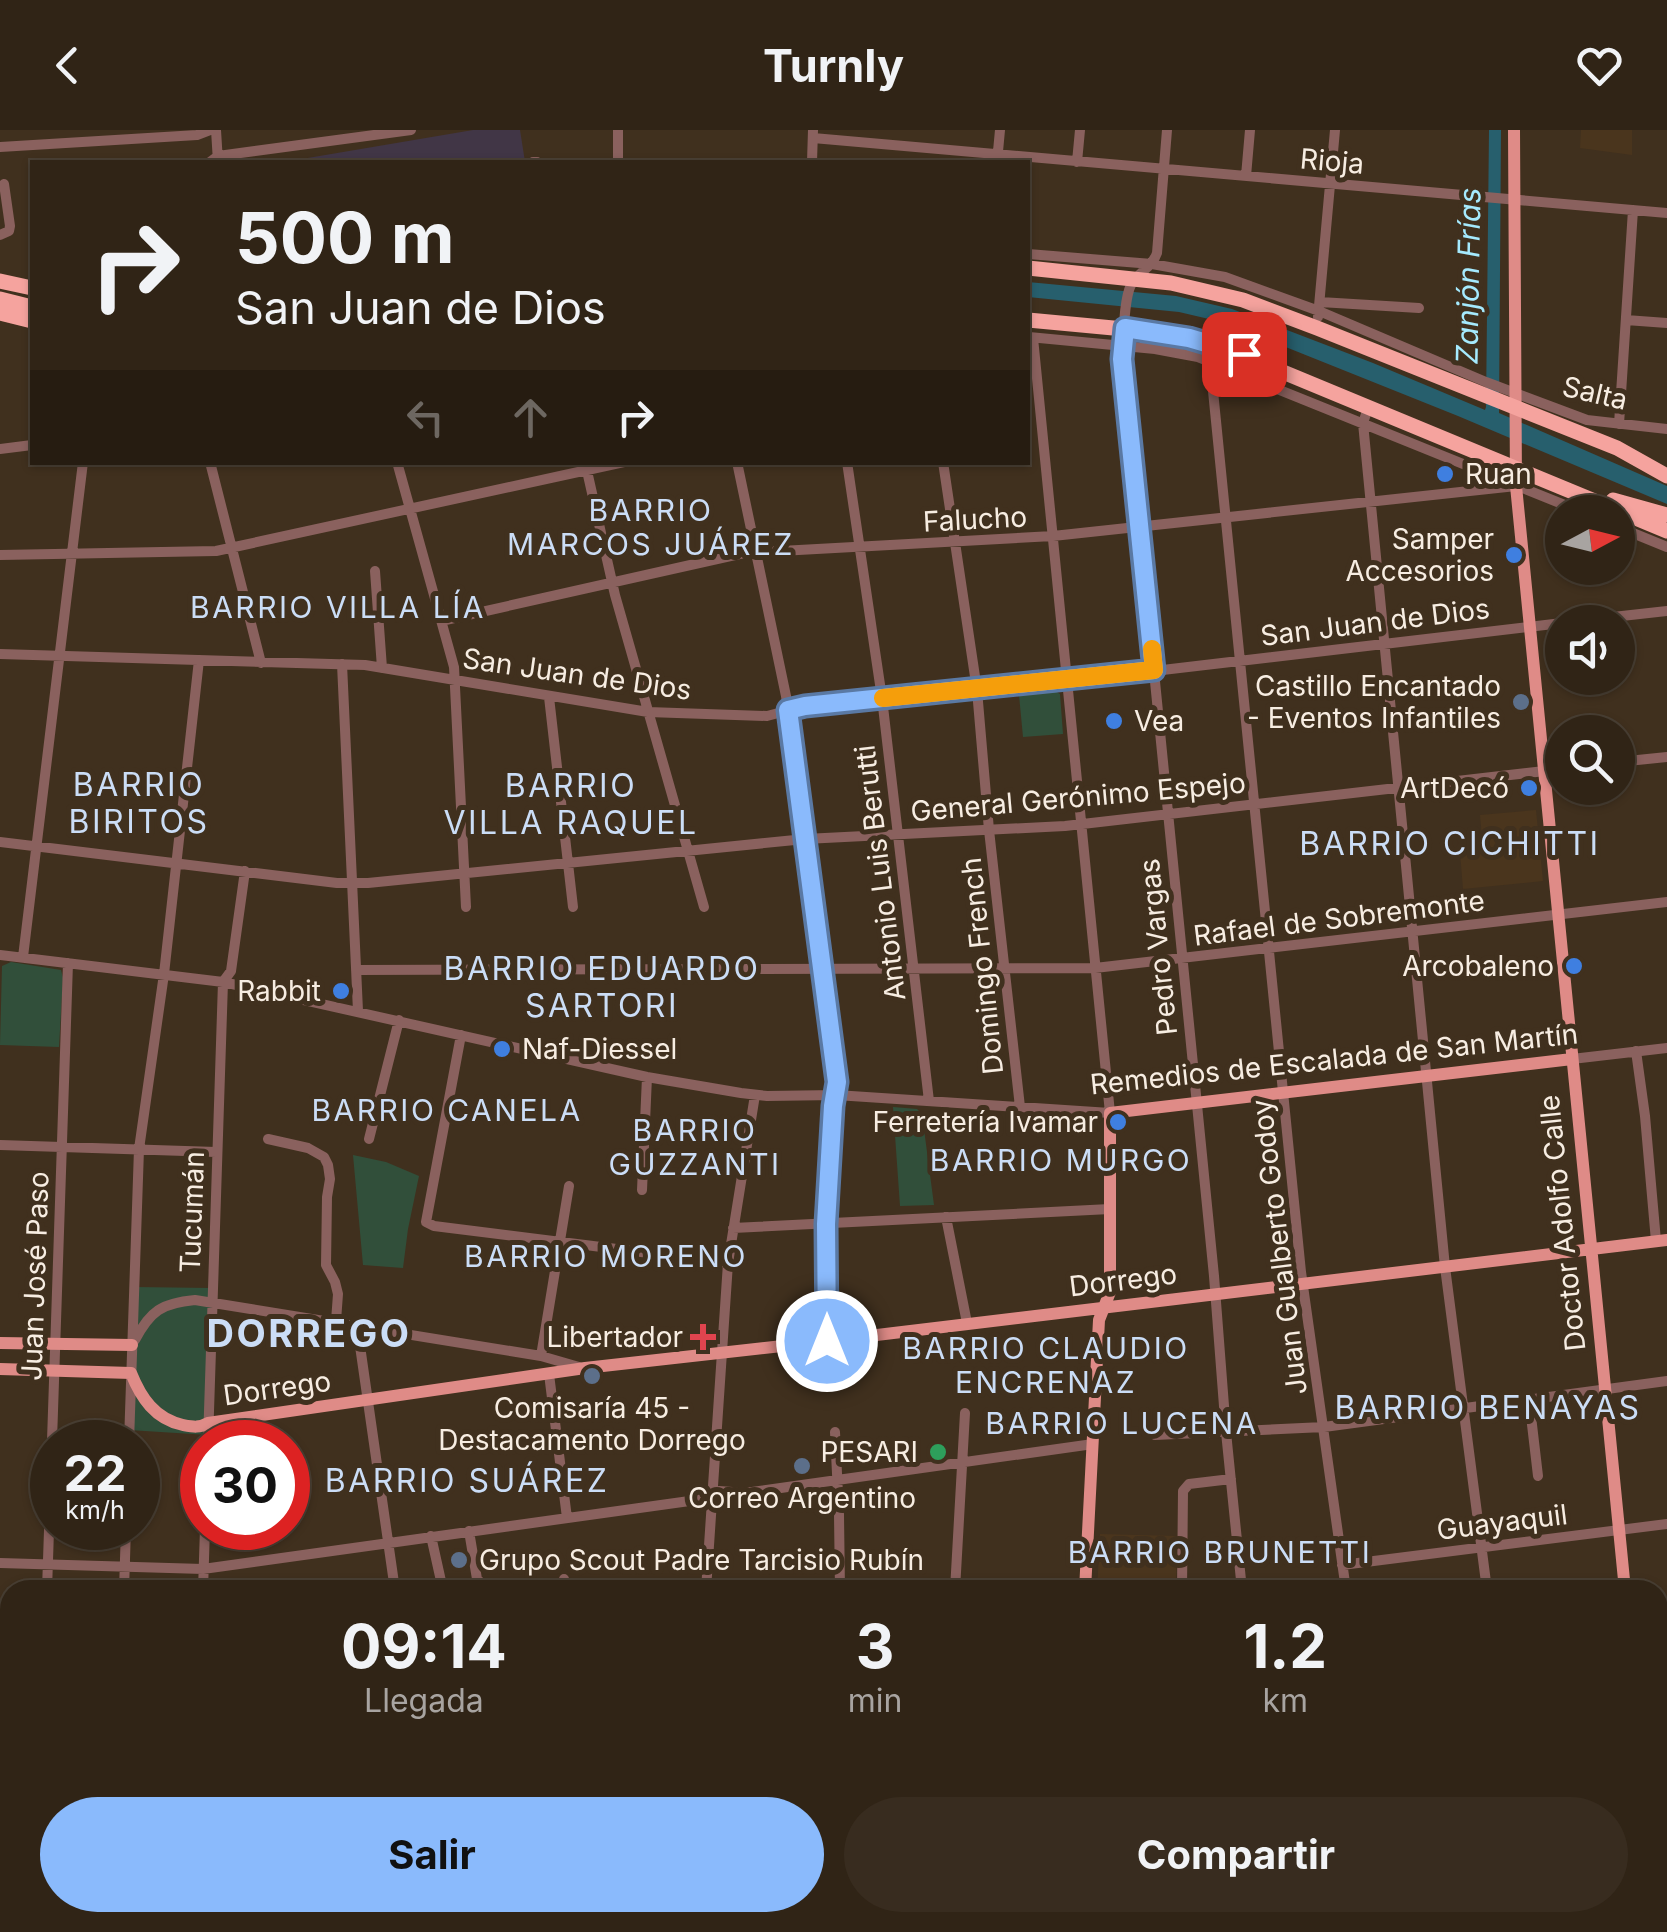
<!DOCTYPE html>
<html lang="es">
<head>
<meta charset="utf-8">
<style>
  :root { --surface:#302416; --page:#382c1f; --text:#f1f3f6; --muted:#a8a4a1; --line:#4b4135; --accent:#8abafc }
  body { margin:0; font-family:Inter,sans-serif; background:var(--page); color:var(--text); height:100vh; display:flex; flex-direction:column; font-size:38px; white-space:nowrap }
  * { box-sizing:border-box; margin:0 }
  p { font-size:32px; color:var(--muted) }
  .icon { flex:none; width:55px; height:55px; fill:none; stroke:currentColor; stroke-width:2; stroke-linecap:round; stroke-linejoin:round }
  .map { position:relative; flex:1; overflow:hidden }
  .side { position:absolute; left:0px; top:1450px; width:1668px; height:352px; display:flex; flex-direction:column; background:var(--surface); border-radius:30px 30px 0 0; box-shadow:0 2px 8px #0004,0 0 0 2px var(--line) }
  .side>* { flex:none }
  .top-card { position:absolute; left:30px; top:30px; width:1000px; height:305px; border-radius:0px; box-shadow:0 2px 8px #0004,0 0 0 2px var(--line); background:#302416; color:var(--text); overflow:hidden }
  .needle { width:65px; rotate:83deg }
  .tools { position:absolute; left:1545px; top:365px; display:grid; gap:20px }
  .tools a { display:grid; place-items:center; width:90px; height:90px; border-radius:50%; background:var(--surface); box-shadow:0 2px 8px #0004,0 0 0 2px var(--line); font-size:50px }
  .speed { position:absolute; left:30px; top:1290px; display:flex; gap:20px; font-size:50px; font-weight:700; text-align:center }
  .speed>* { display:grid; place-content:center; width:130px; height:130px; border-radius:50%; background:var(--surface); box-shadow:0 2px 8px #0004,0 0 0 2px var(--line); line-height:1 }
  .speed small { font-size:25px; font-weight:400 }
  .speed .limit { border:15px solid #d22; background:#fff; color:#111 }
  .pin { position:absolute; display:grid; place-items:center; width:85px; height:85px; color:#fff; margin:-42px; border-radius:20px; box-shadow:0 5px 15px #0006 }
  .me { position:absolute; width:110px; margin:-55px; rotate:0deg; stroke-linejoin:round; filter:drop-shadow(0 0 8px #0008) }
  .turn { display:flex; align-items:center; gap:35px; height:210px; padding:0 40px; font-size:45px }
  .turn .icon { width:130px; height:130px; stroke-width:2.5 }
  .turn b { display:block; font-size:70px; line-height:85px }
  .lanes { display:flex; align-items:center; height:95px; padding:0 40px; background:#0003; justify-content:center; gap:50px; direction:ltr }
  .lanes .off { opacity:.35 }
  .eta { display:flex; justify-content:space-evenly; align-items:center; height:170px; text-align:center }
  .eta b { font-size:60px; font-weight:700; line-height:70px }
  .primary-button { display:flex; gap:20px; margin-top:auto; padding:20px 40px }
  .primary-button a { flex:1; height:115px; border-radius:60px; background:var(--accent); color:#111; font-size:40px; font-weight:700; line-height:115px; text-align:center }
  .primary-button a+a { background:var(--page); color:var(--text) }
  header { display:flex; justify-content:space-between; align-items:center; height:130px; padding:0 40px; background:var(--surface); font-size:45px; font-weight:700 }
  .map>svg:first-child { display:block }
  .industrial { fill:#413646 }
  .built { fill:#4a351d }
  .green { fill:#314f3a }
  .water { fill:#275f6d }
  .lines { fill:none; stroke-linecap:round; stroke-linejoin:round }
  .minor { stroke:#8a615e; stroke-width:10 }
  .major { stroke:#df8b87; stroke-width:12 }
  .highway { stroke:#f5a39e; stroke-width:15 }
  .route-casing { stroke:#5a79a4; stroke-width:25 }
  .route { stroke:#8abafc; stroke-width:18 }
  .slow { stroke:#f59e0b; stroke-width:18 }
  .shop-dot { fill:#3f7fe0; stroke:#40301e; stroke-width:4 }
  .service-dot { fill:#5c6f8a; stroke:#40301e; stroke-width:4 }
  .health-dot { fill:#e0444e; stroke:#40301e; stroke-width:4 }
  .leisure-dot { fill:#2e9e5b; stroke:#40301e; stroke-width:4 }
  .labels { text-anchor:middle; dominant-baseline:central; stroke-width:10; stroke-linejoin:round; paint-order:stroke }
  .street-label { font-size:28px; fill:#f7ede2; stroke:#40301e }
  .poi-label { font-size:28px; fill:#f7ede2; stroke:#40301e; text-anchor:end }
  .water-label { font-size:30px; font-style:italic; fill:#a5eafe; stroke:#40301e }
  .neighbourhood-label { font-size:30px; letter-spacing:2.5px; fill:#cbddf6; stroke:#40301e }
  .quarter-label { font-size:32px; letter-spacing:2.5px; fill:#cbddf6; stroke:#40301e }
  .district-label { font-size:38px; font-weight:bold; letter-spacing:2.5px; fill:#cbddf6; stroke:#40301e }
</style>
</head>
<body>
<header><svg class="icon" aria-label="back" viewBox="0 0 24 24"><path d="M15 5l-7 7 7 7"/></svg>Turnly<svg class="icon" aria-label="heart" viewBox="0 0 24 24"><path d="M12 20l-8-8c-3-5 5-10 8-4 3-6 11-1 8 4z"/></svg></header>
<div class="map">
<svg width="1667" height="1802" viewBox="0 0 1667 1802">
  <rect width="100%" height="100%" fill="#40301e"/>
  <!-- industrial -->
  <path class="industrial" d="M473,0H520L525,32H284Z"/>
  <!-- built -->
  <path class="built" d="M1581,0H1632V25L1580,18Z
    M1536,680L1543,751L1463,759L1460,722L1483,719L1480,685Z
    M1100,1404L1177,1406L1176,1460H1097Z"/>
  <!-- green -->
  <path class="green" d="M1055,561L1060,564L1063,604L1023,607L1019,565Z
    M11,832L61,840L63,848L59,917L0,915L2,836Z
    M893,977L917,979L922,984L934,1075L900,1076Z
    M353,1025L386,1032L419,1046L408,1099L403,1138L363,1135Z
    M134,1157L212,1158L208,1305L129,1300Z"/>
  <!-- water -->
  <path class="water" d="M1489,0H1501L1499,283L1667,356V374L1458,286L1226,193L1179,182L1028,167V152L1176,166L1232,179L1373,233L1485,280L1486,277Z"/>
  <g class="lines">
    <!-- minor -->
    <path class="minor" d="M216,0L218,32
      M618,0V32
      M1167,0L1157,123C1152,138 1138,142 1131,155C1124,169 1123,212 1123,229L1214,1146L1226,1302L1242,1460
      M813,8L1667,83
      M0,17L197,5L210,0
      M210,32L218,26L411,0
      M533,32H537
      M812,32L813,0
      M997,32L1000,0
      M1077,32L1080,0
      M1246,46L1250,0
      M0,105L9,101L10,96L4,54
      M1028,124L1152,134L1225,147L1319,181L1486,252L1587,290L1667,299
      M1320,172L1419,178
      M1318,187L1335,0
      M1626,190L1667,193
      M1029,207L1155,219L1198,227L1582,382
      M1210,231L1301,1142L1346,1460
      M1368,278L1363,293L1445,1137L1487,1460
      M1619,294L1633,80
      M0,319L32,315
      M210,332L261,533
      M397,332L454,537L466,777
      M585,332L615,465L704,777
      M737,332L786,566L837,952L833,976L826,1094L827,1211
      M847,332L882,568L929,971
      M943,332L977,560L989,700L1020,977
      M1618,397L1667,417
      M0,425L216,421L624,332
      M375,441L382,538
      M441,491L744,423L1053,406L1516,356
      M1568,492L1667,481
      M0,524L365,535L648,582L767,586L805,576L1154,541L1562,493
      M342,534L358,881
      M549,567L573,777
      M1618,632L1667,627
      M0,712L337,753H368L805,709L1065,696L1562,639
      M0,825L223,852L647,947L741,963L767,966L836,965L1110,983L1033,208
      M23,827L83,332
      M356,840L1095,838L1667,772
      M461,905L426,1092L434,1096L728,1133
      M1636,921L1645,986L1656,1111
      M1572,929L1667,918
      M268,1009L308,1018L324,1027L328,1035L330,1049L327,1067L326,1135L335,1152L338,1164L336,1191
      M369,1009L399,890
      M0,1015L216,1022
      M642,1060L647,947
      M946,1087L967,1193
      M733,1098L1110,1079
      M357,1195L395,1460
      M135,1210C150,1181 162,1173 195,1170L541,1226L579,1237
      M541,1226L569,1056
      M549,1244L567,1388
      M1529,1269L1538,1346
      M835,1302L839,1385L840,1460
      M1155,1305L1324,1297L1667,1251
      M129,1312L139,1019L164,844L199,530
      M208,1312L223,852L231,841L245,741
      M469,1401L477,1449L483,1455V1460
      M431,1406L443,1460
      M0,1433L203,1439L711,1368L719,1361L745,1363L1093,1314
      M1342,1435L1667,1394
      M47,1460L68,833
      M124,1460L126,1398
      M203,1460L205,1398
      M564,1460V1449
      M706,1460L728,1133L755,965
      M955,1460L965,1283
      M1182,1460L1183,1361L1189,1354L1231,1349
      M1658,1569H1667
      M0,1655H10
      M1658,1658H1667
      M1658,1791H1667
      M1374,1792L1375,1802
      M35,1802L36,1792
      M112,1802V1792
      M278,1802L279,1792
      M526,1802V1792
      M691,1802V1792
      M937,1802V1792"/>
    <!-- major -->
    <path class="major" d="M1514,0L1516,356L1625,1460
      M0,1213L132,1215
      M0,1239L131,1243C141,1268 155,1289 183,1295C194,1297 199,1298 208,1293L585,1238L827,1211L1667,1110
      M1085,1460L1099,1190L1110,1162V983L1572,929
      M1646,1792V1802
      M1070,1802V1792"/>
    <!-- highway -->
    <path class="highway" d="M1028,138L1171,153L1243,170L1317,198L1617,318L1667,346
      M0,151L32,158
      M0,169L32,177
      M0,183L32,191
      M1028,190L1156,202L1218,215L1667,401
      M1613,370L1667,385"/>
  </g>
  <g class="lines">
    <!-- route casing -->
    <g class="route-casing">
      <path id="route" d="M827,1211L826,1094L833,976L837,952L788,580L805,576L1154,540L1122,229L1125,198L1189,208L1244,224"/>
    </g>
    <!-- route -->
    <use href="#route" class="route"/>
    <!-- slow -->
    <path class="slow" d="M883,568L1154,540L1152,519"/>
  </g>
  <!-- markers -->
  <g class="shop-dot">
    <circle cx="1445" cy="344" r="10"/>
    <circle cx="1514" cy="425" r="10"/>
    <circle cx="1114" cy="591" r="10"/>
    <circle cx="1529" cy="658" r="10"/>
    <circle cx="1574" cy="836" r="10"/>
    <circle cx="341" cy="861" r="10"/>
    <circle cx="502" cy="919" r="10"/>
    <circle cx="1118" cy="992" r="10"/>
  </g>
  <g class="service-dot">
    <circle cx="1521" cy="572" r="10"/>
    <circle cx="592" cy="1246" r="10"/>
    <circle cx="802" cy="1336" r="10"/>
    <circle cx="459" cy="1430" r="10"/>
  </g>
  <path class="health-dot" d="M698 1192h10v10h10v10h-10v10h-10v-10h-10v-10h10z"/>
  <circle class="leisure-dot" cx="938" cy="1322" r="10"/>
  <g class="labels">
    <!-- street labels -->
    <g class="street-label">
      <text transform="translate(1332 31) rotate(5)">Rioja</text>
      <text transform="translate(1595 263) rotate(13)">Salta</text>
      <text transform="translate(975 389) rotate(-3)">Falucho</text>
      <text transform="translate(1375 492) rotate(-7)">San Juan de Dios</text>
      <text transform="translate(577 544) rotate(8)">San Juan de Dios</text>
      <text transform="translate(1078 667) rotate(-5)">General Gerónimo Espejo</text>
      <text transform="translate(880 743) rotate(-97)">Antonio Luis Berutti</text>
      <text transform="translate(1339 788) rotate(-7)">Rafael de Sobremonte</text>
      <text transform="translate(1158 817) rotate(-96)">Pedro Vargas</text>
      <text transform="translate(982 836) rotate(-96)">Domingo French</text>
      <text transform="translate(1334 929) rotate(-6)">Remedios de Escalada de San Martín</text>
      <text transform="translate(192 1082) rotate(-88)">Tucumán</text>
      <text transform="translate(1562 1093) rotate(-96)">Doctor Adolfo Calle</text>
      <text transform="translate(1279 1117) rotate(-97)">Juan Gualberto Godoy</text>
      <text transform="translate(35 1146) rotate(-88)">Juan José Paso</text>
      <text transform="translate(1123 1150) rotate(-7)">Dorrego</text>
      <text transform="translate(277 1258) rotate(-8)">Dorrego</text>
      <text transform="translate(1502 1392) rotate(-7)">Guayaquil</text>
    </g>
    <!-- poi labels -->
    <g class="poi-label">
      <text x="1465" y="344" text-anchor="start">Ruan</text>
      <text x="1494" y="409">Samper<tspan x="1494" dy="32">Accesorios</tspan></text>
      <text x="1501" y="556">Castillo Encantado<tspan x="1501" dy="32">- Eventos Infantiles</tspan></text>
      <text x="1134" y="591" text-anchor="start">Vea</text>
      <text x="1509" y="658">ArtDecó</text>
      <text x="1554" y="836">Arcobaleno</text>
      <text x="321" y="861">Rabbit</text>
      <text x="522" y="919" text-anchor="start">Naf-Diessel</text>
      <text x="1098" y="992">Ferretería Ivamar</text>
      <text x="683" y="1207">Libertador</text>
      <text x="592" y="1278" text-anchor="middle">Comisaría 45 -<tspan x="592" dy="32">Destacamento Dorrego</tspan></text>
      <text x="918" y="1322">PESARI</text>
      <text x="802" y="1368" text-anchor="middle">Correo Argentino</text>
      <text x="479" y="1430" text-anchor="start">Grupo Scout Padre Tarcisio Rubín</text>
    </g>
    <!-- water labels -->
    <g class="water-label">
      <text transform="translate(1468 146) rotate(-89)">Zanjón Frías</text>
    </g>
    <!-- neighbourhood labels -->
    <g class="neighbourhood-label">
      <text x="651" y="380">BARRIO<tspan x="651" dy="34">MARCOS JUÁREZ</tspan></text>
      <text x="338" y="477">BARRIO VILLA LÍA</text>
      <text x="447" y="980">BARRIO CANELA</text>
      <text x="695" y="1000">BARRIO<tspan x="695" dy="34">GUZZANTI</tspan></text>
      <text x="1061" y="1030">BARRIO MURGO</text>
      <text x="606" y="1126">BARRIO MORENO</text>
      <text x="1046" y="1218">BARRIO CLAUDIO<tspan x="1046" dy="34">ENCRENAZ</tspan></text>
      <text x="1122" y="1293">BARRIO LUCENA</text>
      <text x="1220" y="1422">BARRIO BRUNETTI</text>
    </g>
    <!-- quarter labels -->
    <g class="quarter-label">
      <text x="139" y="654">BARRIO<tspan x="139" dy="37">BIRITOS</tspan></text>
      <text x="571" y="655">BARRIO<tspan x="571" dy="37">VILLA RAQUEL</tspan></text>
      <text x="1450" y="713">BARRIO CICHITTI</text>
      <text x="602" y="838">BARRIO EDUARDO<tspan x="602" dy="37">SARTORI</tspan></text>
      <text x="1488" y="1277">BARRIO BENAYAS</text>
      <text x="467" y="1350">BARRIO SUÁREZ</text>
    </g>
    <!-- district labels -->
    <g class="district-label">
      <text x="309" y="1203">DORREGO</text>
    </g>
  </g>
</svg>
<div class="tools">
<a><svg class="needle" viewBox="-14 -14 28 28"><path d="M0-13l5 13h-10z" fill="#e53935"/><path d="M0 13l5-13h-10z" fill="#a8a4a1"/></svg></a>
<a><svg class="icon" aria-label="sound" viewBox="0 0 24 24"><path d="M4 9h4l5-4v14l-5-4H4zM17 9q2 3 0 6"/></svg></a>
<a><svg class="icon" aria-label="search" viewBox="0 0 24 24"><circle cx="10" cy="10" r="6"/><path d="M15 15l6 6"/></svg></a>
</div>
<div class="speed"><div>22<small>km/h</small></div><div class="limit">30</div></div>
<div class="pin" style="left:1244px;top:224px;background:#d93025"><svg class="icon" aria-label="arrive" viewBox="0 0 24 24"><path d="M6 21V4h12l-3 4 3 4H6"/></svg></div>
<svg class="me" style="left:827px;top:1211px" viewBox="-20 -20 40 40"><circle r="17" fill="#8abafc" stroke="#fff" stroke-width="3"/><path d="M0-11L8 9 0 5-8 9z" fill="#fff"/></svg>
<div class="top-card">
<div class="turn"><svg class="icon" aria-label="right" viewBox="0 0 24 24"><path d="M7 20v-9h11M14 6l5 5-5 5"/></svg><div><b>500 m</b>San Juan de Dios</div></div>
<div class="lanes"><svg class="icon off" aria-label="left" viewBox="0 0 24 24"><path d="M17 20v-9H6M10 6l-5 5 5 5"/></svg><svg class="icon off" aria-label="ahead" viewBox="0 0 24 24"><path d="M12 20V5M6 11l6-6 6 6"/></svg><svg class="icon" aria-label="right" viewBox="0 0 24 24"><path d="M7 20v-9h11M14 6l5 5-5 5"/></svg></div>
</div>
<section class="side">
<div class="eta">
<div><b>09:14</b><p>Llegada</p></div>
<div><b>3</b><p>min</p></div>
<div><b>1.2</b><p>km</p></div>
</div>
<div class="primary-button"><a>Salir</a><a>Compartir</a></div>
</section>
</div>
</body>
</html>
